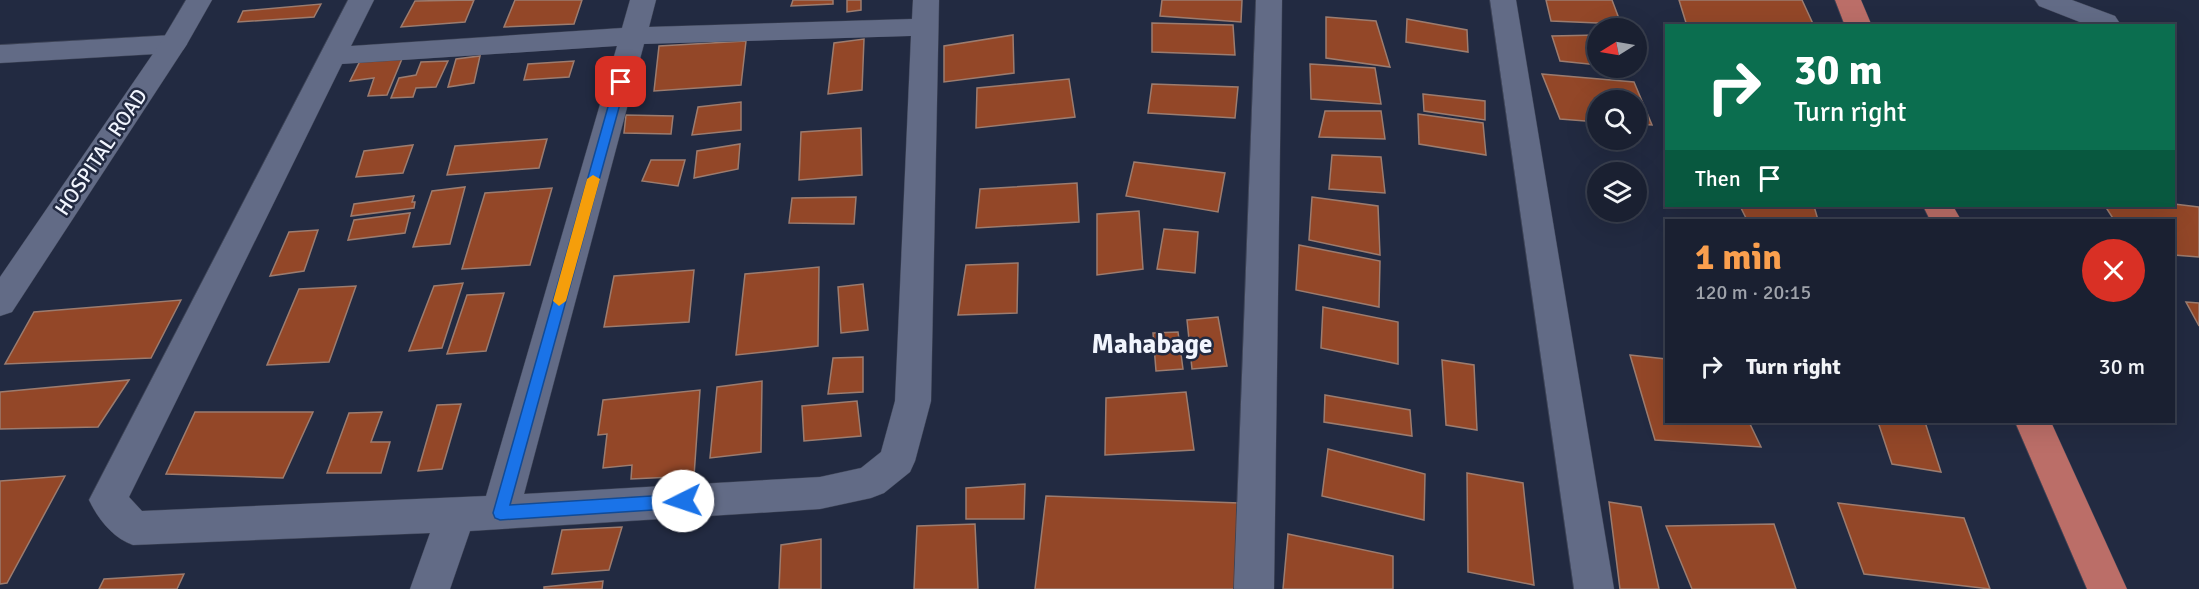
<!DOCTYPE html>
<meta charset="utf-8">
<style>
body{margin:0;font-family:Signika,sans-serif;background:#272d3d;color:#f1f3f6;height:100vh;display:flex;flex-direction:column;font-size:22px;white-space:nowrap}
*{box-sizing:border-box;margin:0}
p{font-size:20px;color:#9fa3ab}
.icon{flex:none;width:33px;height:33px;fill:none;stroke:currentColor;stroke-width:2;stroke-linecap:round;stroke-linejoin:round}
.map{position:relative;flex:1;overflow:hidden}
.side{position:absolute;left:1665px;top:219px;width:510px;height:204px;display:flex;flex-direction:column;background:#1a2031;border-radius:0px;box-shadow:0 6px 24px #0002,0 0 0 2px #383e4d}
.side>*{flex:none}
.top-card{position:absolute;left:1665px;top:24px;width:510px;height:183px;border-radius:0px;box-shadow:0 6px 24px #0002,0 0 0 2px #383e4d;background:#0b6e4f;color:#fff;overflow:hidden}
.needle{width:39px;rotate:259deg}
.fabs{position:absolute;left:1587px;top:18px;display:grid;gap:12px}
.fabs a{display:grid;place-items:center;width:60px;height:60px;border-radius:50%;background:#1a2031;box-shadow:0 6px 24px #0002,0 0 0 2px #383e4d;font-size:30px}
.pin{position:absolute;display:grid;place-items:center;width:51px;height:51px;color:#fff;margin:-26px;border-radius:12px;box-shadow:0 3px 9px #0006}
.me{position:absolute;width:66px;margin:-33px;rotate:266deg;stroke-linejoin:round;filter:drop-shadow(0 0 4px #0008)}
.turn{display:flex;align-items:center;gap:21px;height:126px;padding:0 30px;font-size:27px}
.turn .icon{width:78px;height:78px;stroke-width:2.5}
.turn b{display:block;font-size:42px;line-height:51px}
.then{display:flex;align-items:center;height:57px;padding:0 30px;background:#0003;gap:12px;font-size:22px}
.round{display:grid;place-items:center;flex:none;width:63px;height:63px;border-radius:32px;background:#272d3d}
.summary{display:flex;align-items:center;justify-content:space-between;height:102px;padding:0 30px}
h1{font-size:36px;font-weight:800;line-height:45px;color:#fa9f4e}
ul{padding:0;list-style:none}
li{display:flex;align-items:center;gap:18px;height:90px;padding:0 30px}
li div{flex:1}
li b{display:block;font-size:22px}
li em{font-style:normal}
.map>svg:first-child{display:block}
.building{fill:#934728;stroke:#9c7c6f;stroke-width:1.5}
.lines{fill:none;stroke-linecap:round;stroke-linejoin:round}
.street-casing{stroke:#3e4456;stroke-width:1}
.secondary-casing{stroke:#3e4456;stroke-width:1}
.primary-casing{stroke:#3e4456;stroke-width:1}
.street{fill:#626b86;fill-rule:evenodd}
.secondary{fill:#626b86;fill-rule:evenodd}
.primary{fill:#bb6e68;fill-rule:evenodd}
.route{fill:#1a73e8;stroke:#114b97;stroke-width:1.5}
.slow{fill:#f59e0b}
.labels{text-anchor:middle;stroke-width:5;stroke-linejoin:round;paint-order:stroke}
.street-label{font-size:21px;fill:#f1f5fe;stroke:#222a41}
.district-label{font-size:27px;font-weight:bold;fill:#f1f5fe;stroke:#222a41}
</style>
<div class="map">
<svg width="2199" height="589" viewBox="0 0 2199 589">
<rect width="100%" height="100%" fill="#222a41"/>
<path class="building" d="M474,0L465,22L401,27L415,1Z
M515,0H582L574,24L504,27Z
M793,0H833V4L791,6Z
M847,0H861V10L847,12Z
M1162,0H1242L1241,22L1160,16Z
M1546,0H1612L1621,24L1551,21Z
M1679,0H1802L1814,26H1687Z
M321,4L314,17L238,22L243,11Z
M1326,17L1376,21L1390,67L1326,58Z
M1407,19L1467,30L1468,52L1406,42Z
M1152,23L1233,25L1235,55L1152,52Z
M1013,35L1014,73L944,82V46Z
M1598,35V65L1560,61L1552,36Z
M864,39L862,90L828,94L834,43Z
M746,41L741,85L654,91L659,46Z
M404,54L387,95L368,96L374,78L350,81L361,59Z
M480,56L474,83L448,87L456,59Z
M448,61L436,87L416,88L413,97L391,98L399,78L416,75L421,62Z
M574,61L569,77L524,80L528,64Z
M1310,64L1375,68L1381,104L1311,99Z
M1542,74L1634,82L1652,125L1636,124V100H1598V122L1560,119Z
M1069,79L1075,117L976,128L977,88Z
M1152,84L1238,87L1235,118L1148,113Z
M1423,94L1485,101V120L1424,111Z
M741,102V130L692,135L698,107Z
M1325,111H1381L1385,139L1319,137Z
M1418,114L1483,123L1486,155L1419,144Z
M626,115L673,116L671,134L624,133Z
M861,128L862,175L799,180L801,132Z
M547,139L539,168L447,175L455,146Z
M740,144L738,169L694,178L697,151Z
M413,145L403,173L356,177L364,151Z
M1332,155L1381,157L1385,193L1329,189Z
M651,160H685L678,186L642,181Z
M1134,162L1225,173L1218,212L1126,196Z
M1077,183L1079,222L976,228L980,189Z
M465,187L450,244L413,247L432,191Z
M552,188L530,265L462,269L485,193Z
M414,196L412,202H415L414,208L351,216L354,204Z
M856,197L854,224L789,223L792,198Z
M1312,197L1378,206L1380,255L1309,240Z
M2174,204L2199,207V257L2174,255V220H2114L2105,206Z
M1740,206H1814L1818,220H1747Z
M1139,211L1143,269L1097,275V214Z
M410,213L405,233L348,240L354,220Z
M1164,229L1198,232L1195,273L1157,269Z
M318,230L304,271L270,276L289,232Z
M1299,245L1380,261L1379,307L1296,290Z
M1018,263L1017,313L958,315L966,265Z
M819,267L818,346L736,355L745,274Z
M694,270L689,322L604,327L614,276Z
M463,283L442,348L409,351L434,286Z
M863,284L868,330L841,333L838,287Z
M356,286L329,362L267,365L299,289Z
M504,293L486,351L447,354L467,295Z
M181,300L151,358L5,364L34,312Z
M2186,302L2199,303V326Z
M1323,307L1398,322V364L1321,348Z
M1218,317L1227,366L1192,369L1187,320Z
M1178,332L1183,369L1156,371L1153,333Z
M1630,355L1666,359V422H1749L1761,447L1655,440Z
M863,357V392L828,394L833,358Z
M1442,360L1474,365L1477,430L1446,425Z
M129,380L98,427L0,429V392Z
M762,381L761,452L710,458L717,387Z
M700,390L694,476L631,479L632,465L603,468L607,434L598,435L603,400Z
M1186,392L1194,450L1105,455L1106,398Z
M1325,395L1410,410L1412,436L1324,422Z
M857,401L861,436L804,441L802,406Z
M461,404L442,469L418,471L437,405Z
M195,412H313L283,478L166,474Z
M382,412L371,442H390L381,473H327L349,413Z
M1878,422H1925L1941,472L1892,464Z
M1328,449L1425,474L1424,520L1322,496Z
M1467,473L1523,483L1534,585L1468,572Z
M65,476L7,583L0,584V481Z
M1025,484L1024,519H966V488Z
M1046,496L1239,503L1235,589H1035Z
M1609,502L1641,507L1659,589H1620Z
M1838,503L1964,518L1990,589L1864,574Z
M975,524L978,589H914L917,526Z
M1774,524L1796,589H1692L1666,526Z
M622,527L609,570L552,574L562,530Z
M1288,534L1393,556V589H1283Z
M821,539V589H779L781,545Z
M184,574L177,589H99L104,579Z
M603,581L602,589H544V587Z"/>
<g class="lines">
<defs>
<path id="street" d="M348,0H374L351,46L622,28L630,0H656L649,27L912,19L913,0H939L931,401L915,461L910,472L884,493L871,498L820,509L470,531L450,589H410L430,533L133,545C113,538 98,519 89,500ZM911,36L895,401L881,452L861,468L820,477L524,494L644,44ZM617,46L486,496L142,511L129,497L342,64Z
M1256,0H1282L1274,589H1234Z
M1490,0H1516L1614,589H1574Z
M2035,0H2072L2115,16L2119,22L2117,26H2090L2039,6Z
M173,35L183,38L187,44L183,50L173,53L0,63V45Z"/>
<path id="secondary" d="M186,0H212L187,44L12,312L0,316V277L161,42Z"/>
<path id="primary" d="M1835,0H1861L1872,26H1845Z
M1923,206H1953L1961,220H1930Z
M2015,422H2051L2127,589H2087Z"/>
</defs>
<use href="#street" class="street-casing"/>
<use href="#secondary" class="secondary-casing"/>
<use href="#primary" class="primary-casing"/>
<use href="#street" class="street"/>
<use href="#secondary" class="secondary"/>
<use href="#primary" class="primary"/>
</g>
<path class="route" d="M621,78L626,82L510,505L683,494L689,496L691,501L689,506L683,508L500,520L495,518L493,513L615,82Z"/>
<path class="slow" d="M593,175L600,179L566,301L559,306L553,301L587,179Z"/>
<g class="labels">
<g class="street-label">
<text transform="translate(101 152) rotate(-56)" y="7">HOSPITAL ROAD</text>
</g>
<g class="district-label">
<text x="1152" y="353">Mahabage</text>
</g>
</g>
</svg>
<div class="fabs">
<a><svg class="needle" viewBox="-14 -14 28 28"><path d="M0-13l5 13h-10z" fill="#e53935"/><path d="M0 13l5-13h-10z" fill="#9fa3ab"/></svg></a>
<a><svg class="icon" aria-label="search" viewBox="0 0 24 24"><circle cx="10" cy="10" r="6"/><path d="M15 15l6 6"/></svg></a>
<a><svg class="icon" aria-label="layers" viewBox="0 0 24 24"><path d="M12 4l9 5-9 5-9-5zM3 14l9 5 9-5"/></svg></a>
</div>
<div class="pin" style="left:621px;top:82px;background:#d93025"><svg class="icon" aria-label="arrive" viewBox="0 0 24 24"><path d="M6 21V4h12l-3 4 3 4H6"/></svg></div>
<svg class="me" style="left:683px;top:501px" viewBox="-20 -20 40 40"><circle r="19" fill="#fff"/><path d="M0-13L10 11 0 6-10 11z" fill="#1a73e8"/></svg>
<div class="top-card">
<div class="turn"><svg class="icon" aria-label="right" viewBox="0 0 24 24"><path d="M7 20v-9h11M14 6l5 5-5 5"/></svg><div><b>30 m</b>Turn right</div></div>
<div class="then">Then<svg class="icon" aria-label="arrive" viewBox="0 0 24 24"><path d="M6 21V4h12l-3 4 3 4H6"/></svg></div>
</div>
<section class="side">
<div class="summary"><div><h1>1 min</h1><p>120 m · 20:15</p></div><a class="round" style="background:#d93025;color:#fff"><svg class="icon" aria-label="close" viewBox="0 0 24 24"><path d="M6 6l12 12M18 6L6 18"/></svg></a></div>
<ul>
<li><svg class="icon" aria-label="right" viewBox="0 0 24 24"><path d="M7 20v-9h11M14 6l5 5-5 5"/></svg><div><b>Turn right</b></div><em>30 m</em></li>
</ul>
</section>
</div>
